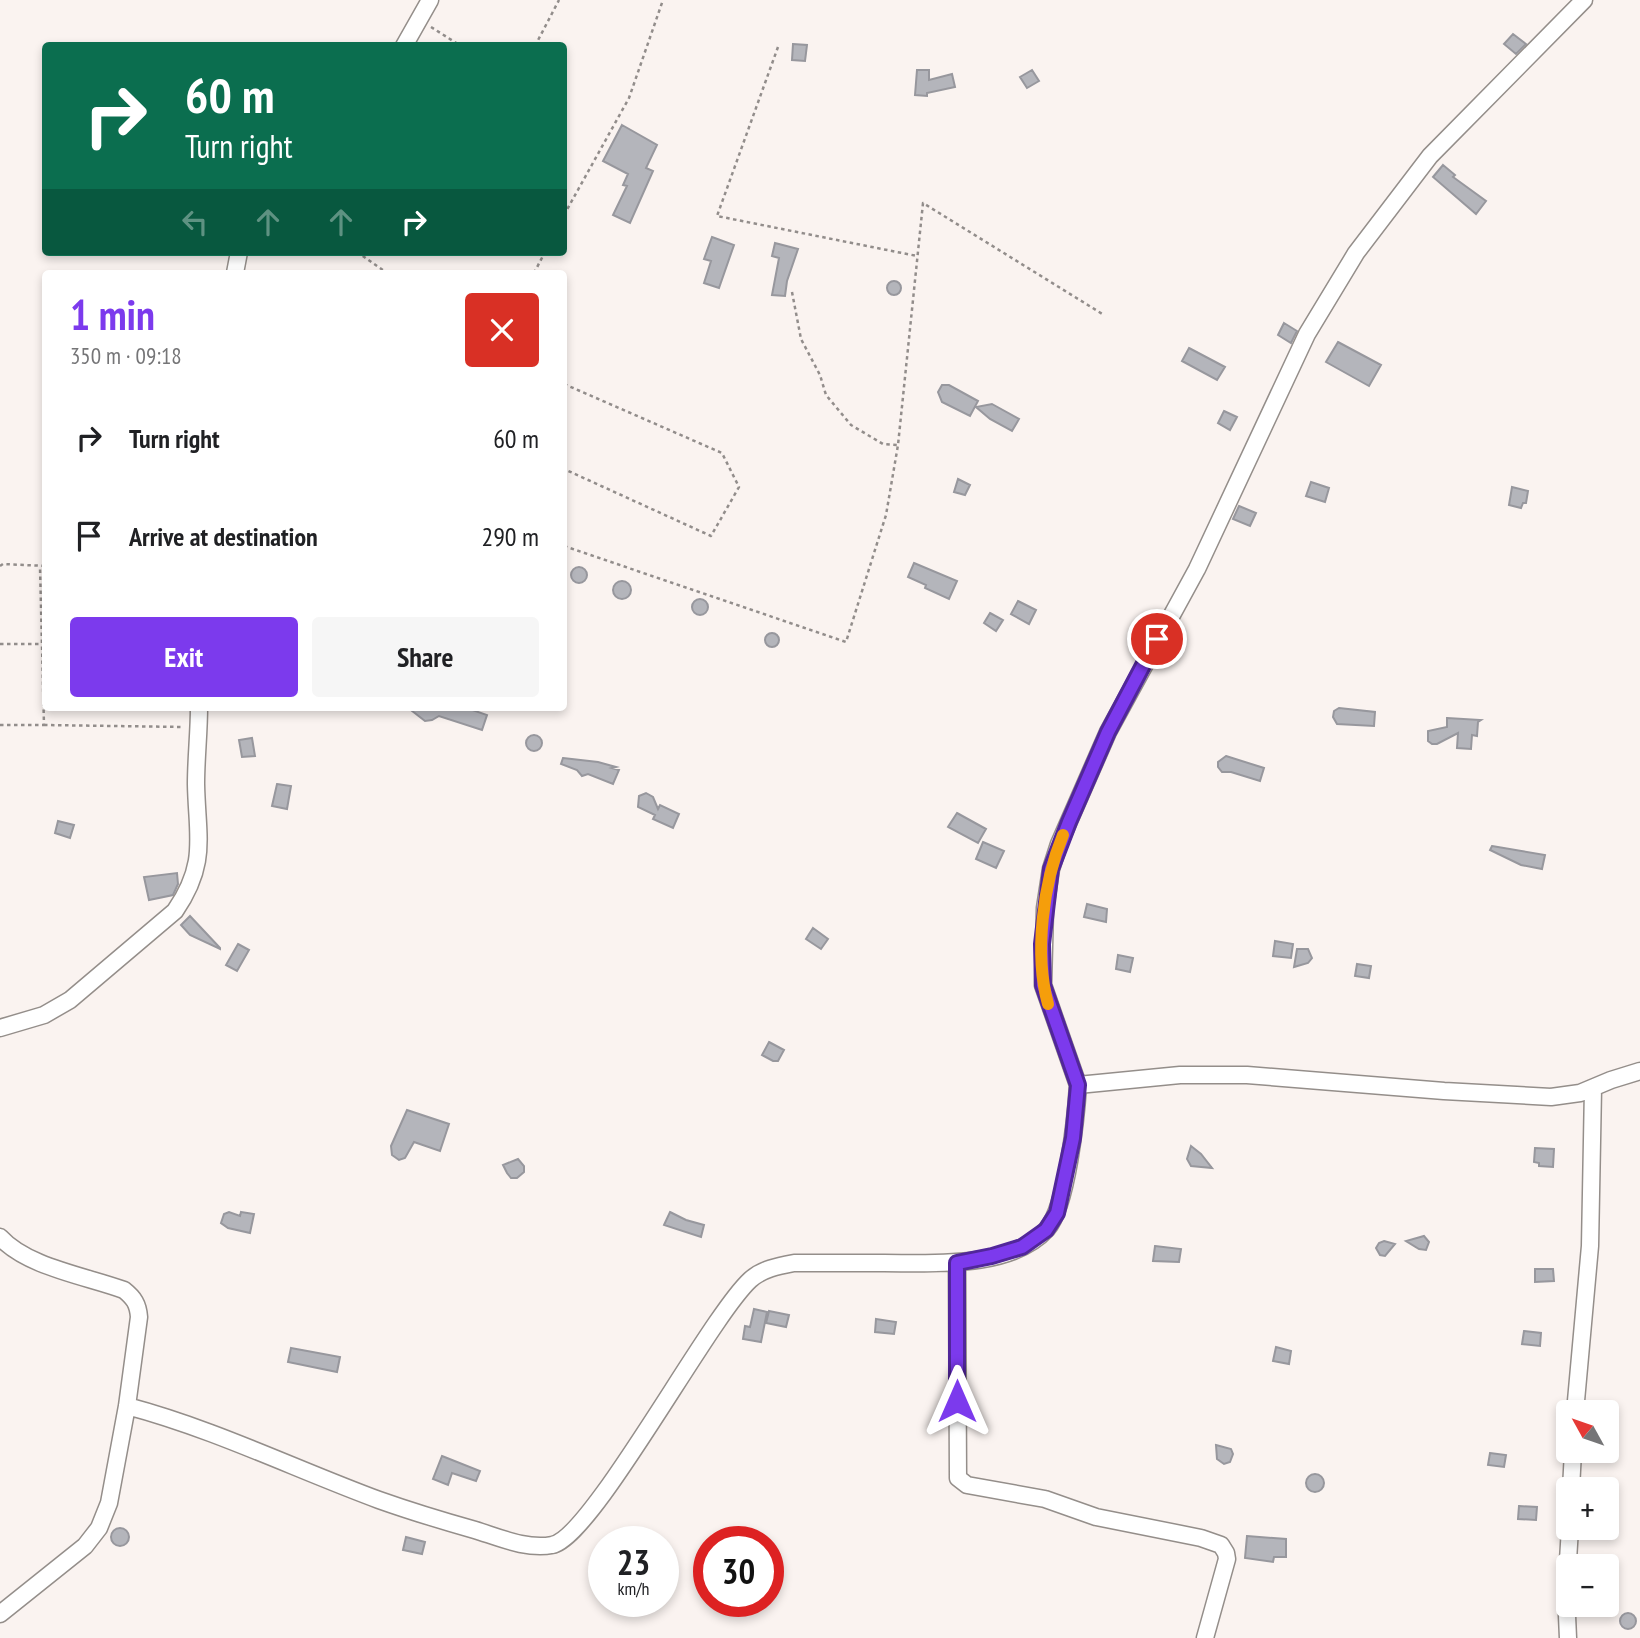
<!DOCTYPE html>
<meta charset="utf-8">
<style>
body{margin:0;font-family:"PT Sans Narrow",sans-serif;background:#f6f6f6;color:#202124;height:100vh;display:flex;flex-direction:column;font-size:26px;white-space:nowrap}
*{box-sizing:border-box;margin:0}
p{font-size:23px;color:#757577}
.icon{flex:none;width:38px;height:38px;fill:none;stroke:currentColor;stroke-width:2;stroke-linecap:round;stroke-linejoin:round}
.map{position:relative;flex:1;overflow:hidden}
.panel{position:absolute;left:42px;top:270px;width:525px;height:441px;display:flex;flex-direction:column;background:#fff;border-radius:7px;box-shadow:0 4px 10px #0003}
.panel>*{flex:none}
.banner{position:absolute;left:42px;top:42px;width:525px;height:214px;border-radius:7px;box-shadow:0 4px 10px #0003;background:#0b6e4f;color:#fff;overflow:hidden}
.needle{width:46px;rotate:310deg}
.controls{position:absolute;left:1556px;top:1400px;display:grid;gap:14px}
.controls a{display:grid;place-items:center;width:63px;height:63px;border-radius:7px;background:#fff;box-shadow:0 4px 10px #0003;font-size:35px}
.speed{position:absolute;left:588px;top:1526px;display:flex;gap:14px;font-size:35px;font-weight:700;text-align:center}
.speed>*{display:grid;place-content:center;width:91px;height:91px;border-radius:50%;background:#fff;box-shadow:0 4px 10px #0003;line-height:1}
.speed small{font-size:18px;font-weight:400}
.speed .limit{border:10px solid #d22;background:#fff;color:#111}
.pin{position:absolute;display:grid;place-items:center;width:60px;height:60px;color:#fff;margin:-30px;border:4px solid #fff;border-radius:50%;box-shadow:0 2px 7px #0007}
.me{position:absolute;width:77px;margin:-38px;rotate:0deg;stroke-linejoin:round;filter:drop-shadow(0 0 5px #0008)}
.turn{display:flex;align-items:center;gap:24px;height:147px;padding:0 28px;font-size:32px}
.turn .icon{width:91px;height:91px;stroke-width:2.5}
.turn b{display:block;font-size:49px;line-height:60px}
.lanes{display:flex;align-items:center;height:66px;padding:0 28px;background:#0003;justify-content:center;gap:35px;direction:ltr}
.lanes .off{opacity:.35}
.round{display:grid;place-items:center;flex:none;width:74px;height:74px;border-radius:7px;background:#f6f6f6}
.summary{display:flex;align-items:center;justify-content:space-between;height:119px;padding:0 28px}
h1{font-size:42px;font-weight:700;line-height:52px;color:#7c3aed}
.button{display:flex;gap:14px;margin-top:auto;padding:14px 28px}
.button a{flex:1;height:80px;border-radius:7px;background:#7c3aed;color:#fff;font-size:28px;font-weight:700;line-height:80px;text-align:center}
.button a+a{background:#f6f6f6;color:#202124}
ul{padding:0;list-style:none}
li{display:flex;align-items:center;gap:21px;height:98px;padding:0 28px}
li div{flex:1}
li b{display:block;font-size:26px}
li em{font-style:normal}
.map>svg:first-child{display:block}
.building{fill:#b4b5bb;stroke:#97979d;stroke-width:2}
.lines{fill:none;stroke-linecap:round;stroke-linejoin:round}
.street-casing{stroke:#948e8a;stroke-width:19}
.path{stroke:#928d8b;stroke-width:2.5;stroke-dasharray:3.5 3.5;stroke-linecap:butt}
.street{stroke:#fff;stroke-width:16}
.route-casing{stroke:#51269a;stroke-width:18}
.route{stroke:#7c3aed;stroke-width:12}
.slow{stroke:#f59e0b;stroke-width:12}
</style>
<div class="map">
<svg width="1640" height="1638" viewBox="0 0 1640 1638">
<rect width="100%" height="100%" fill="#faf3f0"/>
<path class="building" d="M1513,34L1526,44L1516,54L1504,44Z
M793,44L807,45L805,61L792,60Z
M917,70H929V80L952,74L955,87L927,93V96L915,95Z
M1032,70L1039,81L1027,88L1020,77Z
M622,125L657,145L646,168L653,171L630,223L613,215L627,186L623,185L628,174L603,161Z
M1443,165L1455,175L1453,177L1486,201L1476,214L1433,177Z
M712,237L734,245L719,288L704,283L711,261L704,259Z
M775,243L798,249L787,281L785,296L772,295L779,258L772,256Z
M887 288a7 7 0 1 1 14 0a7 7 0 1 1-14 0Z
M1284,323L1297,331L1291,343L1278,335Z
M1338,342L1381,365L1369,386L1326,362Z
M1189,348L1225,367L1217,380L1182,361Z
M942,385H949L978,401L970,416L942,402L938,392Z
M992,404L1019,419L1012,431L990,419L976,407Z
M1224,411L1237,417L1230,430L1218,423Z
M958,479L970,485L965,495L954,492Z
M1311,482L1329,488L1325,502L1306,496Z
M1512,487L1528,491L1526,503H1523L1521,508L1509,505Z
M1239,506L1256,513L1250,526L1233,519Z
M914,563L957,581L949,599L925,588L926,585L908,577Z
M571 575a8 8 0 1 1 16 0a8 8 0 1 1-16 0Z
M613 590a9 9 0 1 1 18 0a9 9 0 1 1-18 0Z
M692 607a8 8 0 1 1 16 0a8 8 0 1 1-16 0Z
M1018,601L1036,610L1029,624L1011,614Z
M990,613L1003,620L996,631L984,623Z
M765 640a7 7 0 1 1 14 0a7 7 0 1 1-14 0Z
M407,707H464L487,715L482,730L439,716L432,720L425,721Z
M1339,708L1375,712L1374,726L1337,724L1333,717L1334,711Z
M1447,718L1481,720L1478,722L1477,736L1472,735L1471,749L1457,748L1458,733L1437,744H1432L1428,741V731L1447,727Z
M526 743a8 8 0 1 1 16 0a8 8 0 1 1-16 0Z
M252,738L255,756L242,757L239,740Z
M1226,756L1264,768L1260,781L1231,772H1222L1218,767V762Z
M563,758L598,762L616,767L612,768L619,770L613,784L588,774L582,776L577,770L561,764Z
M277,784L291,786L287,809L272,806Z
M646,793L653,797L658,809L660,805L679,814L673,828L653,819L655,815L638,807L639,796Z
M957,813L986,829L978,843L948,827Z
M58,821L74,825L70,838L55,833Z
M983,842L1004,851L996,868L976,859Z
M1492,846L1545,855L1542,869L1521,865L1490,850Z
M177,873L178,884L173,895L149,900L144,877Z
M1087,904L1107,909L1106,922L1084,917Z
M190,916L220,948V949L190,935L181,925Z
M813,928L828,939L821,949L806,939Z
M1275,941L1293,944L1291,958L1273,956Z
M238,944L249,950L237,971L226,965Z
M1297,949H1308L1312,958L1308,963L1294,967Z
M1118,955L1133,958L1130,972L1116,969Z
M1357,964L1371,966L1369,978L1355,976Z
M769,1042L784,1050L778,1061H773L762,1055Z
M407,1110L449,1124L440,1151L414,1142L405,1158L399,1160L392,1155L391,1146Z
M1191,1146L1201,1154L1212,1168L1191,1166L1187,1159Z
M1535,1148L1554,1149L1553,1167L1539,1166V1163L1534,1162Z
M518,1159L524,1166V1172L517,1178H511L507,1173L503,1165Z
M241,1212L254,1214L250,1233L228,1228L221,1223L224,1214L229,1212L240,1216Z
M670,1212L686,1220L704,1225L701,1237L664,1225Z
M1424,1236L1429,1242L1426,1250L1419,1249L1406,1241Z
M1384,1241L1395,1244L1385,1256L1380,1255L1376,1248L1379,1243Z
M1155,1246L1181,1249L1179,1262L1153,1261Z
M1535,1269H1553L1554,1281L1535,1282Z
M754,1309L767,1312L761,1342L743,1339L745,1326L750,1327Z
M769,1311L789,1315L786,1327L766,1323Z
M876,1319L896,1322L894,1334L875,1332Z
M1524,1331L1541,1333L1540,1346L1522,1344Z
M1276,1347L1291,1351L1289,1364L1273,1361Z
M291,1348L340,1357L337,1372L288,1362Z
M1216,1445L1231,1449L1233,1454L1230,1462L1224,1464L1217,1459Z
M1490,1453L1506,1455L1504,1467L1488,1465Z
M442,1456L480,1471L476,1481L452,1473L448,1485L433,1479Z
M1306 1483a9 9 0 1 1 18 0a9 9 0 1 1-18 0Z
M1519,1506L1537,1507L1536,1520L1518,1519Z
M111 1537a9 9 0 1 1 18 0a9 9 0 1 1-18 0Z
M1247,1536L1286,1539V1557H1274L1273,1562L1245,1558Z
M406,1537L425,1542L422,1554L403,1550Z
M1620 1621a8 8 0 1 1 16 0a8 8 0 1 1-16 0Z"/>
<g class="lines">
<defs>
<path id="street" d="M404,46L430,0
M235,273L239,252
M0,1028L44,1015L70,1000L175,911C208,863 197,837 196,784C196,758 199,733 199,707
M1078,1085L1043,985L1045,908L1051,869L1059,844L1108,732L1197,569L1307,334L1356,253L1430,156L1584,0
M0,1237C27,1267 86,1276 124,1290C134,1298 138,1304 139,1317L127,1406L109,1503L99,1528L85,1546L0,1614
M957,1263L958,1478L967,1485L1045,1499L1096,1517L1201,1538L1221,1545L1226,1553L1227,1559L1205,1638
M127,1406C214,1429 295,1469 379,1500C410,1511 443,1521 475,1530C498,1537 527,1550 552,1545C592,1538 708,1319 750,1280C762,1269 778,1266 794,1263C824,1263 854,1263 884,1263C933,1263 1011,1269 1047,1229C1067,1206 1076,1117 1078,1085L1180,1075H1247L1444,1091L1551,1097L1580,1093L1611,1080L1640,1071
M1575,1412L1590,1246L1593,1088
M1571,1489L1573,1451
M1568,1638L1566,1593L1570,1528"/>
</defs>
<use href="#street" class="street-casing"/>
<path class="path" d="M431,27L461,46
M535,46L559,0
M778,47L717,216L917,256
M564,215L629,98L663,0
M357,252L387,273
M534,273L545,252
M792,292L801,339L820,375L826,395L851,425L883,444L897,445
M564,384L722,453L739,487L711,536L564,469
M564,546L846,642L886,515L898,445L923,203L1104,315
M0,566L3,564L46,566
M0,644H46
M0,725H44L40,567
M44,725L184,727"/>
<use href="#street" class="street"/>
</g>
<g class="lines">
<defs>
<path id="route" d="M957,1401V1263L992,1256L1022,1247L1046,1230L1057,1213L1073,1138L1078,1085L1043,985L1042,944L1051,869L1069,822L1108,732L1157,639"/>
</defs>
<use href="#route" class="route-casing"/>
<use href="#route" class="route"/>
<path class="slow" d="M1048,1004C1034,954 1043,883 1063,835"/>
</g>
</svg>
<div class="controls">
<a><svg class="needle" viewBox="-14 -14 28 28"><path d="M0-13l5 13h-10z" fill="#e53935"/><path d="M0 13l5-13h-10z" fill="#757577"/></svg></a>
<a>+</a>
<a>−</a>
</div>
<div class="speed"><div>23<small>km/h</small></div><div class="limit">30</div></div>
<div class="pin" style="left:1157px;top:639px;background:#d93025"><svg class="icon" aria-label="arrive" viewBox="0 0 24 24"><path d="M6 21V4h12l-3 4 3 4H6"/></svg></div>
<svg class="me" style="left:957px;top:1401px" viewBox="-20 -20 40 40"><path d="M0-17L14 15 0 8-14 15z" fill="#7c3aed" stroke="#fff" stroke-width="4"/></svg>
<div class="banner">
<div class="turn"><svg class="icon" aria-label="right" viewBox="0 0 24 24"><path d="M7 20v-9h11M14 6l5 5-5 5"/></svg><div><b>60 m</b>Turn right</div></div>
<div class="lanes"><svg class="icon off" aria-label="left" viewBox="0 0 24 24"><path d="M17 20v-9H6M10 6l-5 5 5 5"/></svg><svg class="icon off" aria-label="ahead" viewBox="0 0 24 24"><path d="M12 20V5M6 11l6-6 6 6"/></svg><svg class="icon off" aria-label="ahead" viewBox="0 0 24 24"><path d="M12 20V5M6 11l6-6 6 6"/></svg><svg class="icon" aria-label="right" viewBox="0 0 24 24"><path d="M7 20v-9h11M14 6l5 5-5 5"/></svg></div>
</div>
<section class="panel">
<div class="summary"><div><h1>1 min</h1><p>350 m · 09:18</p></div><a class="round" style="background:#d93025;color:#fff"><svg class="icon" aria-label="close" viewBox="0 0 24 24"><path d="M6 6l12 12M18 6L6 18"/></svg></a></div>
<ul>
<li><svg class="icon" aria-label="right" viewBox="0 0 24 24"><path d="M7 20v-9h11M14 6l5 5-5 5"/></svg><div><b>Turn right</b></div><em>60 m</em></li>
<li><svg class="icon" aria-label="arrive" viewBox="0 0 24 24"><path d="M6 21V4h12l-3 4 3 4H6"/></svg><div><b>Arrive at destination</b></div><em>290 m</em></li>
</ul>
<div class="button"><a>Exit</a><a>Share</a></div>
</section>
</div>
